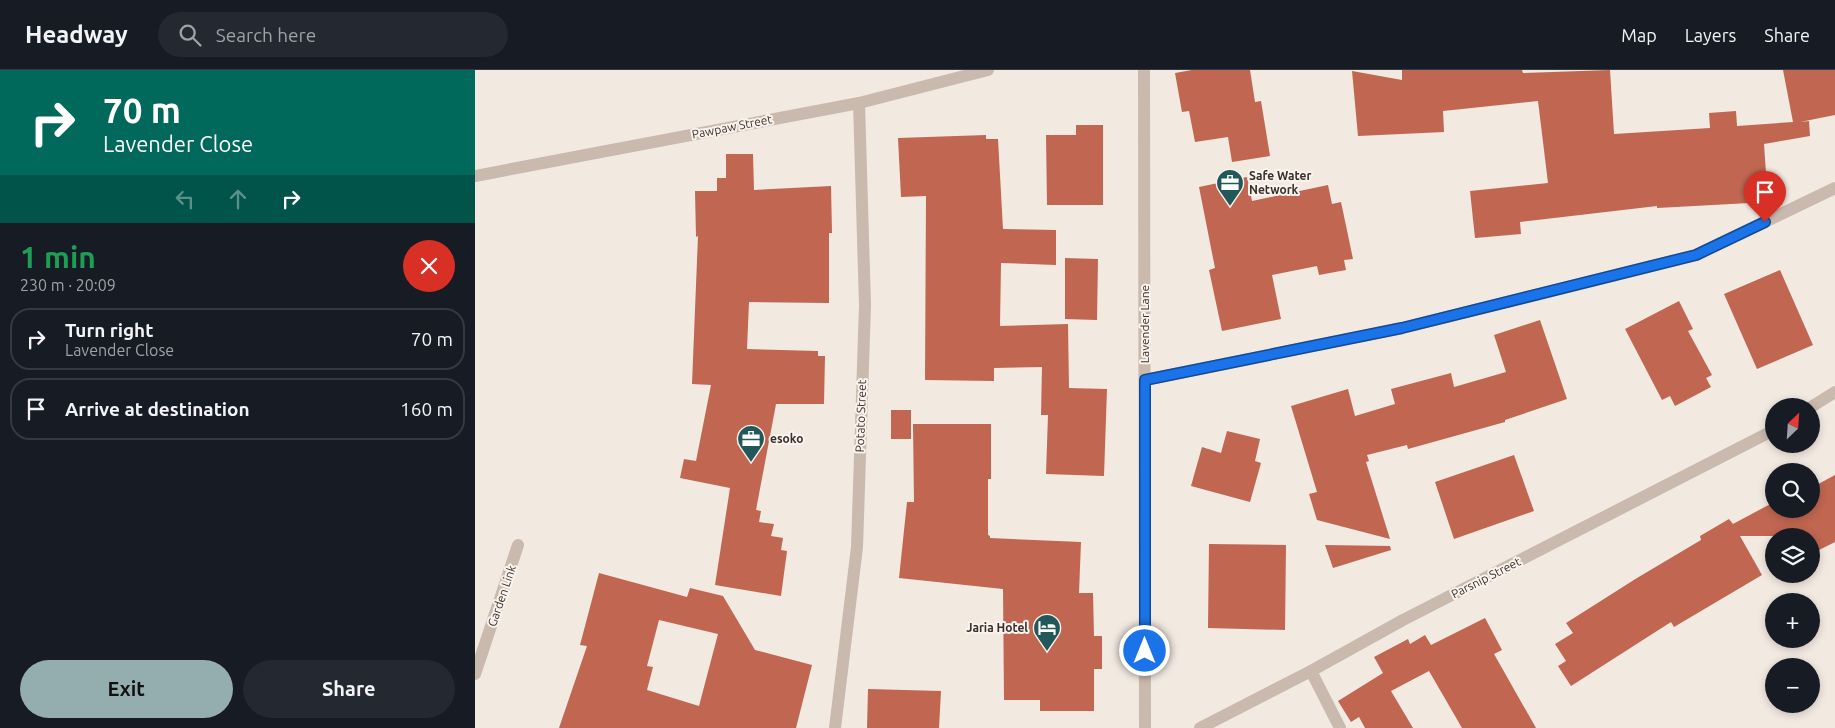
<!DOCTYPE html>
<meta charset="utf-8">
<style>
body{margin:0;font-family:Ubuntu,sans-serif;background:#242831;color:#f1f3f6;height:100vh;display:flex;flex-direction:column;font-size:19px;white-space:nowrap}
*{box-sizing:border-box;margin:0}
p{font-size:16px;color:#9ea1a6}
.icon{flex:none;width:28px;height:28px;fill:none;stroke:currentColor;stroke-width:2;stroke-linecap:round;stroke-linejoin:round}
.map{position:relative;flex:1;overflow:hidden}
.panel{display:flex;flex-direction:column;background:#171b24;width:475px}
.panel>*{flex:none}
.banner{background:#00695c;color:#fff;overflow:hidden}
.needle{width:32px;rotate:25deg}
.tools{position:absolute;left:1290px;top:328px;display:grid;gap:10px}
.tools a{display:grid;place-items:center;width:55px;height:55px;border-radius:50%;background:#171b24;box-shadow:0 2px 8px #0003;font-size:25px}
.pin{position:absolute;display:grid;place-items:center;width:42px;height:42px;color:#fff;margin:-51px -21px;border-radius:50% 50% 50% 0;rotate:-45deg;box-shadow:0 0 5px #0007}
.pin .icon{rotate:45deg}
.me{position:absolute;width:55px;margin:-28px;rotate:0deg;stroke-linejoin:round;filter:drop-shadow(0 0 4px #0008)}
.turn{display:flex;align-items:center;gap:18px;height:105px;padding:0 20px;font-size:22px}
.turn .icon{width:65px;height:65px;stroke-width:2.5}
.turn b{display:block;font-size:35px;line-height:42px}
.lanes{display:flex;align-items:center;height:48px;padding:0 20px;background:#0003;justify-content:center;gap:25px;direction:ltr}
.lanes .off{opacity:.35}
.round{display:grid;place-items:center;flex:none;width:52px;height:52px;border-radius:26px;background:#242831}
.headline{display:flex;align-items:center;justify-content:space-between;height:85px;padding:0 20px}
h1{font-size:30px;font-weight:700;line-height:38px;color:#1e9e55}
.primary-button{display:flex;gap:10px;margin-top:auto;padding:10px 20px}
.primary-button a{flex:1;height:58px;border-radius:30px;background:#94adaf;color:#111;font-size:20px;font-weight:700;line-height:58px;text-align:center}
.primary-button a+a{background:#242831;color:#f1f3f6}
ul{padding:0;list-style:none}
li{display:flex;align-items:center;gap:15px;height:62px;margin:0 10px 8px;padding:0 10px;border:2px solid #363941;border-radius:20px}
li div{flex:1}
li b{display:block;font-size:19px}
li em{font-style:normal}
header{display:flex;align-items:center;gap:30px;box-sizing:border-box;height:70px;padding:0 25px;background:#171b24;border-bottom:1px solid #363941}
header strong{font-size:24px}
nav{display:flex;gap:28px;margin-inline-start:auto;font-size:18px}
.search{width:350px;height:45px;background:#242831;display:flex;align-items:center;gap:12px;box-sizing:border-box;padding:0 18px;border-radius:28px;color:#9ea1a6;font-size:19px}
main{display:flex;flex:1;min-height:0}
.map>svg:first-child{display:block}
.building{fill:#c06651;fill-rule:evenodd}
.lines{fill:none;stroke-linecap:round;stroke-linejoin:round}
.service{stroke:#cab9ad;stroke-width:12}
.minor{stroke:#cab9ad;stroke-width:12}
.route-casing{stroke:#114b97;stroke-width:12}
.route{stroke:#1a73e8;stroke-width:9}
.labels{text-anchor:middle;stroke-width:4;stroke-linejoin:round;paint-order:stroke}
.street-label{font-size:12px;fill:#392f2b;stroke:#faf3ed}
.poi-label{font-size:12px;font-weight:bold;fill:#392f2b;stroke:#faf3ed;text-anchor:start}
</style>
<header>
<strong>Headway</strong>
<div class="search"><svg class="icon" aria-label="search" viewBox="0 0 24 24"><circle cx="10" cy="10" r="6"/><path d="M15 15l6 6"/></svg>Search here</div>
<nav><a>Map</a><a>Layers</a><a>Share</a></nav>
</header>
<main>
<section class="panel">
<div class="banner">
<div class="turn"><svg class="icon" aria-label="right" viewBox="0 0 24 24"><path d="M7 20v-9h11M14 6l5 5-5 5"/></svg><div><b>70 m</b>Lavender Close</div></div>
<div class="lanes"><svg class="icon off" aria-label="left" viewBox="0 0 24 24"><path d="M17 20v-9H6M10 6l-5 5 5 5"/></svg><svg class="icon off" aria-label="ahead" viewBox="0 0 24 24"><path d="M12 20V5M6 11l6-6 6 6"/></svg><svg class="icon" aria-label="right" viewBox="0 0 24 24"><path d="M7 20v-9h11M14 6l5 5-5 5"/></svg></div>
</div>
<div class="headline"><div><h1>1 min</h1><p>230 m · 20:09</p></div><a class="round" style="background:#d93025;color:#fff"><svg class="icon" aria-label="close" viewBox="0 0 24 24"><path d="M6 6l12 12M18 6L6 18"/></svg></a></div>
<ul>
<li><svg class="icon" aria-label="right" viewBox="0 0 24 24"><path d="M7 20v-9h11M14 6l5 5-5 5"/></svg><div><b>Turn right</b><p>Lavender Close</p></div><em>70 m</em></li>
<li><svg class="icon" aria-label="arrive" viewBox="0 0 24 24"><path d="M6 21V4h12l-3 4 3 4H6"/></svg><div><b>Arrive at destination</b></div><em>160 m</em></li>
</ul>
<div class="primary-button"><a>Exit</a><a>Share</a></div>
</section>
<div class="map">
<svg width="1360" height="658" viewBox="0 0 1360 658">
<rect width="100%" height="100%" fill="#f2e9e1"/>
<path class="building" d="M717,0H775L780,32L786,31L795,86L757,92L753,67L720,72L714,41L707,42L700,3Z
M927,0H1047L1048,3L1135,0L1139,64L1235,58L1234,43L1261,41L1262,56L1318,52L1308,0H1360V45L1325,52L1334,51L1335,66L1289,74L1293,132L1182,138V136L1045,152L1046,164L1000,168L995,121L1073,113L1063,31L968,41L969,62L883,66L877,1L927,10Z
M601,55H628V135H572L571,65H601Z
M511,65V69H523L528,159L581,160V195L526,193L525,256L593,254L594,318L632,319L629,406L571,404L573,345H566L567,297L519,298V311L450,310L451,126L426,127L423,68Z
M251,84H278L279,120L356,116L357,163H354V233L274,232L272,279L343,281V286H350L349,334H301L281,440L286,441L284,452L299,454L296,466L308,468L306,480L312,481L306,526L240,515L255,418L205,408L209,389L221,391L236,315L217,314L223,166L221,167L220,121H242V108H251Z
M772,107L777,131L853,115L857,134L866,132L878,189L869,190L871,200L844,205L842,196L797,205L806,249L747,261L734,200L740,198L724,117Z
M590,188L623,189L622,250L590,249Z
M1305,200L1338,275L1282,299L1249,224Z
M1204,231L1218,259L1213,261L1237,305L1231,308L1236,317L1200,336L1195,326L1187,330L1150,259Z
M1065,250L1092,329L1030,350V352L933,379L932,375L892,385L894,391L891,392L915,469L842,450L834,424L842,422L816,336L873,319L880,346L920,334L916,319L976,303L979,317L1031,302L1019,265Z
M416,340H436V369H416Z
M438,354H516V409H513V465L515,466V468L606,472L604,523H618L619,566H627V599H619V641H565V630H529L528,519L424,508L432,432H439Z
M752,361L785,369L780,391L786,393L775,432L716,416L727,377L746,383Z
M1039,385L1059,441L979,469L960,412Z
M1360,405V472L1336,484V466H1265L1287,505L1199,557L1196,552L1096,616L1083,596L1091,591L1080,574L1098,563L1091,553L1162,508L1226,470L1225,466L1254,449L1258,454L1299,432V439H1336V418Z
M734,474L811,475L810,560L733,558Z
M850,475L915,476L916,480L858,498Z
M124,503L212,527L215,518L248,526L280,580L337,595L321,658H84L112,576L105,575ZM184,550L243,564L224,636L172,620L178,597L172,596Z
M1010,548L1027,580L1019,584L1061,658H987L954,601L916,621L938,658H890L884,647L876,652L863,631L908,603L899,587L933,569L935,574L950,565L956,575Z
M393,619L466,621L464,658H392Z"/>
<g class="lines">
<path class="service" d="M836,601L865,658"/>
<path class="minor" d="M669,0L670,658
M0,106L384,33L513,0
M670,310L927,258L1221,185L1360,118
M1336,337L1360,322
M0,604L43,475
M360,658L382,477L390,235L384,33
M725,658L836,601L928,550L1299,360"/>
</g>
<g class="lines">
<defs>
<path id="route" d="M670,581V310L927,258L1221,185L1290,152"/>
</defs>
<use href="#route" class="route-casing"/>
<use href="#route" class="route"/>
</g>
<defs>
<symbol id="office-pin" viewBox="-11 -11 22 30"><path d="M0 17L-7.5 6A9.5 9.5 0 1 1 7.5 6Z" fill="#225859" stroke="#faf3ed"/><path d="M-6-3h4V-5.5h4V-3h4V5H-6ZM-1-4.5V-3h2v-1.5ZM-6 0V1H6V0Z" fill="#fff"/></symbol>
<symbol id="hotel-pin" viewBox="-11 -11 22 30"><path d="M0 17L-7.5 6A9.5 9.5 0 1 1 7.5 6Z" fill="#225859" stroke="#faf3ed"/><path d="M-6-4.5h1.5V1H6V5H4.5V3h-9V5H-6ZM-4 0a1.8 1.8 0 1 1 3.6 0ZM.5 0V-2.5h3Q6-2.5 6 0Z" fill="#fff"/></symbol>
</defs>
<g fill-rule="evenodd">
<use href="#office-pin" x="739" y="97" width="32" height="43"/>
<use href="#office-pin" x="260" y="353" width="32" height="43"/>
<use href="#hotel-pin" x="556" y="542" width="32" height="43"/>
</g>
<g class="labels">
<g class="street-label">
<text transform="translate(257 57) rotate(-11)" y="4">Pawpaw Street</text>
<text transform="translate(670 254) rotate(-90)" y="4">Lavender Lane</text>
<text transform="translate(386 346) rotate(-88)" y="4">Potato Street</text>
<text transform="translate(1011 508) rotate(-27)" y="4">Parsnip Street</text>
<text transform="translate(27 526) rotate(-71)" y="4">Garden Link</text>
</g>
<g class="poi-label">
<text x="774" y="110">Safe Water<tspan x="774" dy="14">Network</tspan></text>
<text x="295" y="373">esoko</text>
<text x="553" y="562" text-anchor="end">Jaria Hotel</text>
</g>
</g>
</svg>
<div class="tools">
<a><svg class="needle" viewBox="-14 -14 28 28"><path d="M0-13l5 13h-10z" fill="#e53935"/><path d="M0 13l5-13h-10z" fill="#9ea1a6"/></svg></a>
<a><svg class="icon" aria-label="search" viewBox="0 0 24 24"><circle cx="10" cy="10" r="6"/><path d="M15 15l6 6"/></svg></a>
<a><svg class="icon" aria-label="layers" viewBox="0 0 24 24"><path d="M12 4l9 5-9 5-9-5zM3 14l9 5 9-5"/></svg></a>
<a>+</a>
<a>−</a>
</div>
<div class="pin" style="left:1290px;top:152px;background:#d93025"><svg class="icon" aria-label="arrive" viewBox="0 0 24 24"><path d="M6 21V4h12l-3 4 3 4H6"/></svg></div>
<svg class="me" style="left:670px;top:581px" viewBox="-20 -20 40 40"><circle r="17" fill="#1a73e8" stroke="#fff" stroke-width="3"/><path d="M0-11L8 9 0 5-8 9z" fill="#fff"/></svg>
</div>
</main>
